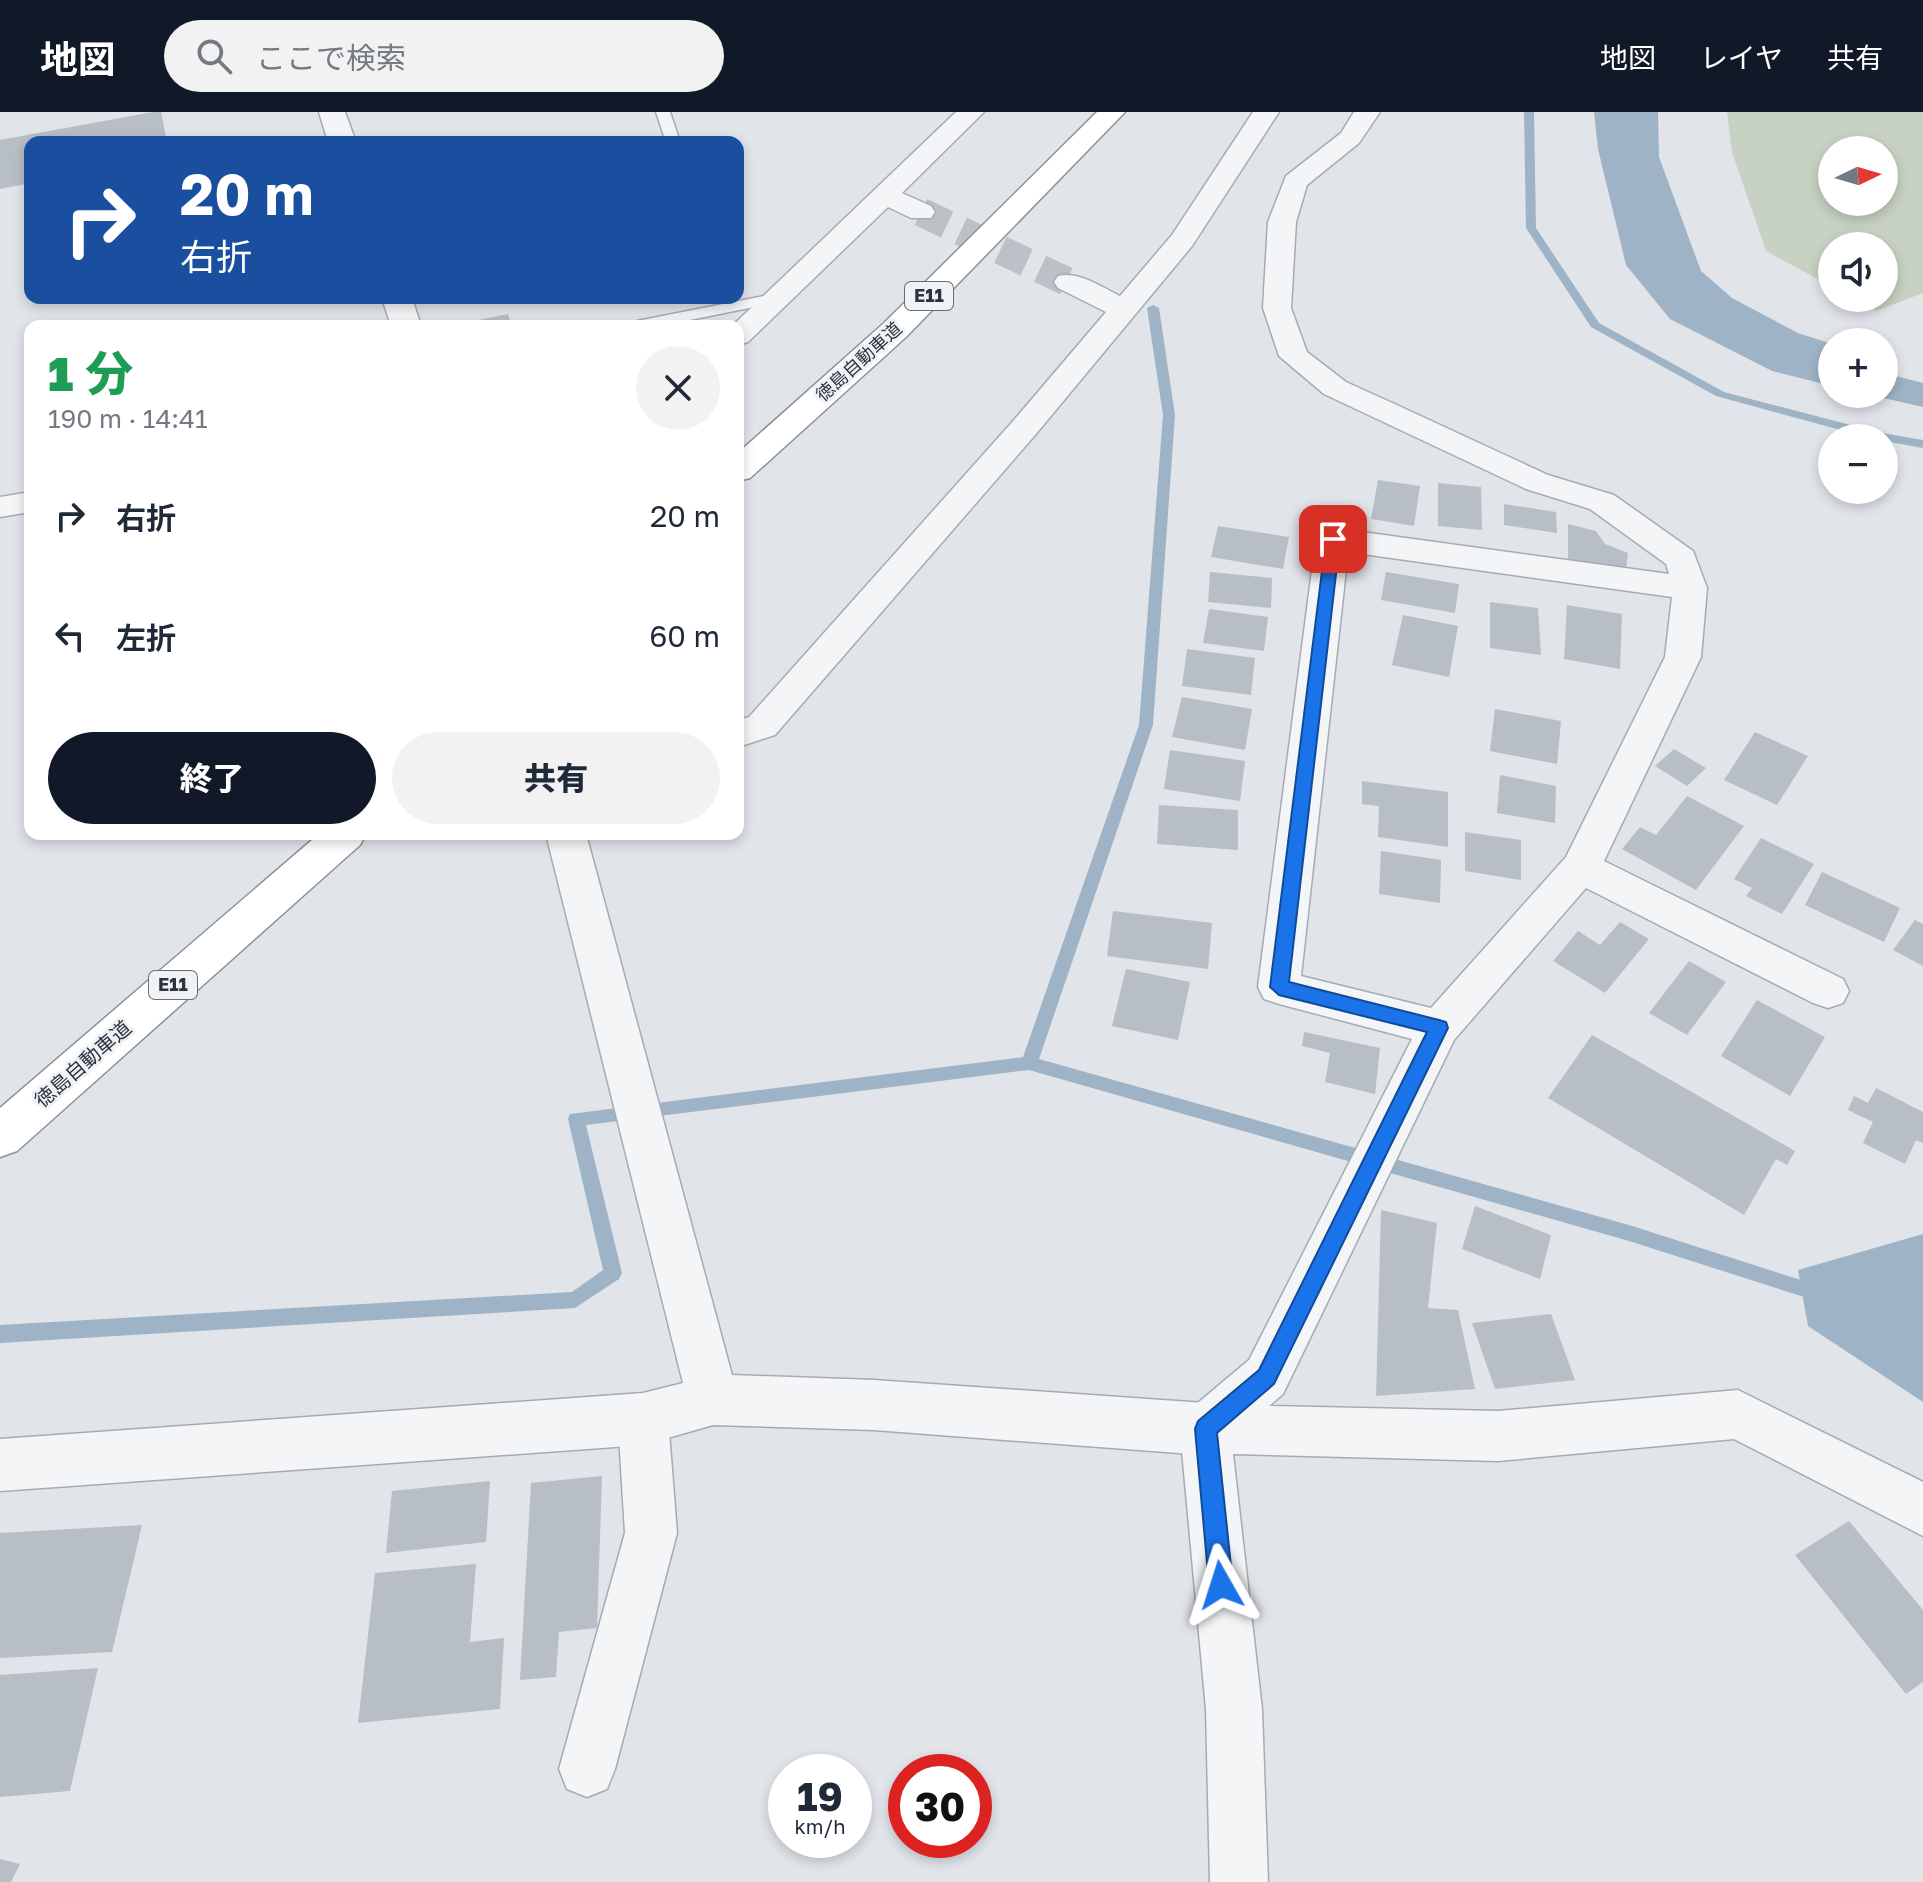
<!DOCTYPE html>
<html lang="ja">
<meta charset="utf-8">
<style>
body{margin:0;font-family:"Golos Text","Noto Sans JP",sans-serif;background:#f2f2f3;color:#1f2937;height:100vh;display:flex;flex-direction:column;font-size:30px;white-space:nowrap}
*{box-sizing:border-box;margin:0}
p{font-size:26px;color:#747a83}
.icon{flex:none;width:44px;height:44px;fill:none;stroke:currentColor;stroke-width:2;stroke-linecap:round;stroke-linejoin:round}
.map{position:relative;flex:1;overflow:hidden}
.panel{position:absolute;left:24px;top:208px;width:720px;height:520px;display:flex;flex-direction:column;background:#fff;border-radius:16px;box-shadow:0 4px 12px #0003}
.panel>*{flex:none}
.hud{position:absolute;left:24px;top:24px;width:720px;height:168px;border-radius:16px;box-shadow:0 4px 12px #0003;background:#1a4fa0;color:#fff;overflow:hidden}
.needle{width:52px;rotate:85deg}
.buttons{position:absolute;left:1818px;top:24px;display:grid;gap:16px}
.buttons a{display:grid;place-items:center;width:80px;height:80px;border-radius:50%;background:#fff;box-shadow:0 4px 12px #0003;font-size:40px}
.speed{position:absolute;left:768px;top:1642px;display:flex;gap:16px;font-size:40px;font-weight:700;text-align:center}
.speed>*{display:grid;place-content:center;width:104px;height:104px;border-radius:50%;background:#fff;box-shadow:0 4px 12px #0003;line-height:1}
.speed small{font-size:20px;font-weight:400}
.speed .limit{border:12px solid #d22;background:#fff;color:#111}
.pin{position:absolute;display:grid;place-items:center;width:68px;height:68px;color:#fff;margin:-34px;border-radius:16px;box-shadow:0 4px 12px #0006}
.me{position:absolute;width:88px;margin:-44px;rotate:354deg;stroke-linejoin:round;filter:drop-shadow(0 0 6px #0008)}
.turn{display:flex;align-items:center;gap:28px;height:168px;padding:0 24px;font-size:36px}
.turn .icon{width:104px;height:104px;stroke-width:2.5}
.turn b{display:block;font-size:56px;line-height:68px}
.round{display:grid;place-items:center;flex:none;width:84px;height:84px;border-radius:42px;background:#f2f2f3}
.head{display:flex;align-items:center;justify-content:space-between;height:136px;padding:0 24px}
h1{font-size:48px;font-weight:800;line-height:60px;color:#1e9e55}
.action{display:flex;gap:16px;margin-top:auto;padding:16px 24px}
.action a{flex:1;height:92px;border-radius:48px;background:#111827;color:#fff;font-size:32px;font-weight:800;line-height:92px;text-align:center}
.action a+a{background:#f2f2f3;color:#1f2937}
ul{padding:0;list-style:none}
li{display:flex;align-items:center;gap:24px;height:120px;padding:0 24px}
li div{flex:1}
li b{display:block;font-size:30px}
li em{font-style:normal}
header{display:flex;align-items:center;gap:48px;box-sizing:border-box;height:112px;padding:0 40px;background:#111827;color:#fff}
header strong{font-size:38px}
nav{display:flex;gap:44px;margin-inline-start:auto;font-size:28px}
.search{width:560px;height:72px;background:#f2f2f3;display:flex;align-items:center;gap:20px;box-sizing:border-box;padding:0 28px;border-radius:44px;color:#747a83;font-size:30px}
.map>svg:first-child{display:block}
.green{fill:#c7d2c3;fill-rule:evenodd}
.water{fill:#9eb4c6}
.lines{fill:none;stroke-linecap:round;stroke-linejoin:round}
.stream{fill:#9eb4c6;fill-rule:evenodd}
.building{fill:#b8bec5}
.minor-tunnel{stroke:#bcc1c7;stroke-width:29;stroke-dasharray:29 15;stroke-linecap:butt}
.service-casing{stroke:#a6abb3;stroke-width:3}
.minor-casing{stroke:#a6abb3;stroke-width:3}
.tertiary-casing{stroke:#a6abb3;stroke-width:3}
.motorway-casing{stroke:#89939e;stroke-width:3}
.service{fill:#f3f5f7;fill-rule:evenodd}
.minor{fill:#f3f5f7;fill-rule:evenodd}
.tertiary{fill:#f3f5f7;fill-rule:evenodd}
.motorway{fill:#fff;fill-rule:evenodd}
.route{fill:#1a73e8;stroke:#114b97;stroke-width:2}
.labels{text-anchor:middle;stroke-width:6;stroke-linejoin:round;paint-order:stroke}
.shield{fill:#f0f3f6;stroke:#656d76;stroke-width:2}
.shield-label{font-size:18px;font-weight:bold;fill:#2a333f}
.far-street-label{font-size:18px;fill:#2a333f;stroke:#f0f3f6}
.street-label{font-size:20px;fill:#2a333f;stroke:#f0f3f6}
</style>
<header>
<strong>地図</strong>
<div class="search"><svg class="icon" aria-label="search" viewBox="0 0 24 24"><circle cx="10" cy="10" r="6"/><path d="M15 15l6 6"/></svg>ここで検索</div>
<nav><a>地図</a><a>レイヤ</a><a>共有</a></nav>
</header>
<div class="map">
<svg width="1923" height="1770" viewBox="0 0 1923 1770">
<rect width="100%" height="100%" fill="#e1e4e9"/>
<path class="green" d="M1727,0H1923V181L1876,199L1852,186H1884V134H1832V175L1766,139L1732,40ZM1832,38H1884V90H1832Z"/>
<path class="water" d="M1594,0H1658L1659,45L1701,159L1732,186L1798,221L1832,232V274L1772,259L1670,207L1626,153L1598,37Z
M1884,261L1923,271V295L1866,282H1884Z
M1923,1122V1290L1808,1214L1798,1158Z"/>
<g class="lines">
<path class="stream" d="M1524,0H1534L1536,116L1599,211L1724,280L1877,320L1923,328V336L1884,329V326H1870L1716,284L1591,215L1526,116Z
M1153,193L1159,196L1175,303L1153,613L1039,947L1629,1113L1807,1170L1810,1176L1807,1182L1801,1184L1629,1129L1029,958L586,1013L622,1161L619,1167L575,1196L0,1231V1213L572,1180L603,1158L568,1007L570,1002L1023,945L1139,613L1163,303L1147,196Z"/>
</g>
<path class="building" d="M153,0H161L167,30H30V71L0,77V28Z
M508,202L512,214H454V213Z
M1378,368L1420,374L1414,414L1371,407Z
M1438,371L1481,375L1482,418L1438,414Z
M1504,392L1556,400L1557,421L1504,413Z
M1568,412L1596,419L1605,432L1628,441L1626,457L1568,454Z
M1218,414L1289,425L1283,457L1211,445Z
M1210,460L1272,466L1271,496L1208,490Z
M1386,460L1459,472L1455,501L1381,488Z
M1490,490L1538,496L1541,543L1490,536Z
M1567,493L1622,502L1620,557L1564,547Z
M1209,497L1268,505L1264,539L1203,531Z
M1403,503L1458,514L1449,565L1392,553Z
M1187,537L1255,546L1251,583L1182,574Z
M1182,585L1252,597L1245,638L1172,625Z
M1495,597L1561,609L1557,652L1490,639Z
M1755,620L1808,644L1777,693L1724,668Z
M1674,637L1706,656L1687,674L1655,654Z
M1170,638L1245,649L1240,689L1164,677Z
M1500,663L1556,674L1555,711L1497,701Z
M1362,669L1448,680V735L1378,725L1379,694L1362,692Z
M1687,684L1744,714L1696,778L1622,737L1640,715L1656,723Z
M1159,693L1238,698V738L1157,732Z
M1465,720L1521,728V768L1465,759Z
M1761,726L1814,752L1782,802L1746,784L1752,776L1734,767Z
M1381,739L1441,748L1440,791L1379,782Z
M1822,760L1900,796L1884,830L1805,793Z
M1113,799L1212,811L1208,857L1107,844Z
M1915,808L1923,812V854L1893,838Z
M1620,810L1649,827L1605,881L1553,849L1578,819L1600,833Z
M1689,849L1726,870L1687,923L1649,901Z
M1126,857L1190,870L1178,928L1112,914Z
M1757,888L1825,925L1790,984L1721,944Z
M1304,920L1380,936L1375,982L1325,970L1330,941L1302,934Z
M1592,923L1795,1039L1787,1053L1776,1047L1744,1103L1548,986Z
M1876,976L1923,1000V1031L1916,1028L1905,1052L1863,1031L1873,1010L1848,998L1854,984L1868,991Z
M1475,1094L1551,1123L1540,1167L1462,1137Z
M1381,1098L1437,1111L1428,1196L1458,1198L1475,1277L1376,1284Z
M1551,1202L1575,1268L1495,1277L1472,1211Z
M602,1364L597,1516L559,1520L556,1565L520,1568L531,1371Z
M490,1369L486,1430L386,1441L392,1379Z
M1849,1409L1923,1498V1570L1906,1582L1795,1443Z
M142,1413L112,1540L0,1546V1421Z
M476,1452L470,1530L504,1526L500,1597L358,1611L375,1461Z
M98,1556L70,1679L0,1685V1563Z
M0,1747L20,1752L11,1770H0Z"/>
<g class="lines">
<path class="minor-tunnel" d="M921,100L1068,170"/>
<defs>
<path id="service" d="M656,0H670L680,30H666Z
M779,181L784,183V189L660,214H629L637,209Z"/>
<path id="minor" d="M956,0H984L902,81L931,94L935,100L931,106H911L888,95L748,230L738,233V214H732Z
M1253,0H1279L1192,134L1036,322L775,623L738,635V608L749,605L1014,308L1106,200L1058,176L1054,170L1058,164C1079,159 1101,175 1120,184L1172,123Z
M1354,0H1380L1359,31L1307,73L1296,110L1291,196L1307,240L1346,270L1399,294L1548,363L1614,383L1693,439L1707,476L1701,545L1604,749L1843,867L1849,879L1843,891L1828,896L1813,891L1586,776L1454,928L1283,1282L1269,1294L1498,1299L1738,1278L1923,1370V1424L1734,1327L1498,1349L1233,1342L1262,1597L1268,1770H1210L1206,1597L1180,1317L1187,1300L1249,1248L1412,927L1279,892L1264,887L1258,875L1316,427L1321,419L1333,416L1669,462L1666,452L1590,397L1526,377L1324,282L1279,244L1263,196L1268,110L1286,64L1341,21ZM1348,440L1672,485L1665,545L1566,745L1431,896L1301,864Z
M30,380V400L0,405V385Z
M643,1283L661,1290L668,1307L677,1421L615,1657L607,1677L587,1685L567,1677L559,1657L625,1421L618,1307L625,1290Z"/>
<path id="tertiary" d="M319,0H345L356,30H328Z
M382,186H412L421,214H391Z
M546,722H586L732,1263L874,1268L1205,1291L1224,1299L1231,1317L1224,1335L1205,1343L874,1318L713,1313L643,1333L0,1379V1327L643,1281L683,1271Z"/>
<path id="motorway" d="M1097,0H1125L906,225L750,366L738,369V341L884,211Z
M319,722H366L360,733L17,1039L0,1045V996Z"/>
</defs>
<use href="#service" class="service-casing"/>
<use href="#minor" class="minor-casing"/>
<use href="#tertiary" class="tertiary-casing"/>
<use href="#motorway" class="motorway-casing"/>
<use href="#service" class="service"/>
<use href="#minor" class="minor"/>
<use href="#tertiary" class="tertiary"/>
<use href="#motorway" class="motorway"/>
</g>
<path class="route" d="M1333,423L1340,427L1289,870L1439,908L1446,910L1448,916L1274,1272L1217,1321L1233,1473L1229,1481L1221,1484L1213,1481L1209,1473L1195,1317L1198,1309L1259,1258L1427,920L1279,883L1270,875L1326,427Z"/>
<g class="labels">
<g class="shield">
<rect x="905" y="170" width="48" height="28" rx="6"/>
<rect x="149" y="859" width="48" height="28" rx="6"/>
</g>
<g class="shield-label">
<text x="929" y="190">E11</text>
<text x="173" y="879">E11</text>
</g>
<g class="far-street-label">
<text transform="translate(859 250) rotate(-42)" y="6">徳島自動車道</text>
</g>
<g class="street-label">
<text transform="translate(83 952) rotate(-41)" y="7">徳島自動車道</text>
</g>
</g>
</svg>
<div class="buttons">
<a><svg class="needle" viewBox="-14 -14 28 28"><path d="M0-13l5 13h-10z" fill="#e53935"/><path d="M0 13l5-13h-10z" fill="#747a83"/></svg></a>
<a><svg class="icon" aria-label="sound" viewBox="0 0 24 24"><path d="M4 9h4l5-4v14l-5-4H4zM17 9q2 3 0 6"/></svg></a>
<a>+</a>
<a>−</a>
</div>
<div class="speed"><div>19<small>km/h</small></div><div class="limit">30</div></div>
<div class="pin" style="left:1333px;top:427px;background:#d93025"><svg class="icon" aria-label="arrive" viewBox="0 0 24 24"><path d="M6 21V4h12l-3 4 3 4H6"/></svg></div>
<svg class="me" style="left:1221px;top:1473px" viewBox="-20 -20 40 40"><path d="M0-17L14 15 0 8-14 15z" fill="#1a73e8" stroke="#fff" stroke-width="4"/></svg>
<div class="hud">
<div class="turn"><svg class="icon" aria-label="right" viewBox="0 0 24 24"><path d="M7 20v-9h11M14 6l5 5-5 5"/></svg><div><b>20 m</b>右折</div></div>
</div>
<section class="panel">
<div class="head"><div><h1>1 分</h1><p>190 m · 14:41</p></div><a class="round"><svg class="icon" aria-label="close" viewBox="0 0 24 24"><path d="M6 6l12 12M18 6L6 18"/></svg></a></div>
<ul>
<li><svg class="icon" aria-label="right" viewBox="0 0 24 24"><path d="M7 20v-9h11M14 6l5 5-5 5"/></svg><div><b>右折</b></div><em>20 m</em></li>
<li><svg class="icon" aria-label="left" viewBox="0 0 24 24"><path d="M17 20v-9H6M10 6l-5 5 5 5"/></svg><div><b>左折</b></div><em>60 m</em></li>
</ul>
<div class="action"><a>終了</a><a>共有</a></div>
</section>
</div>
